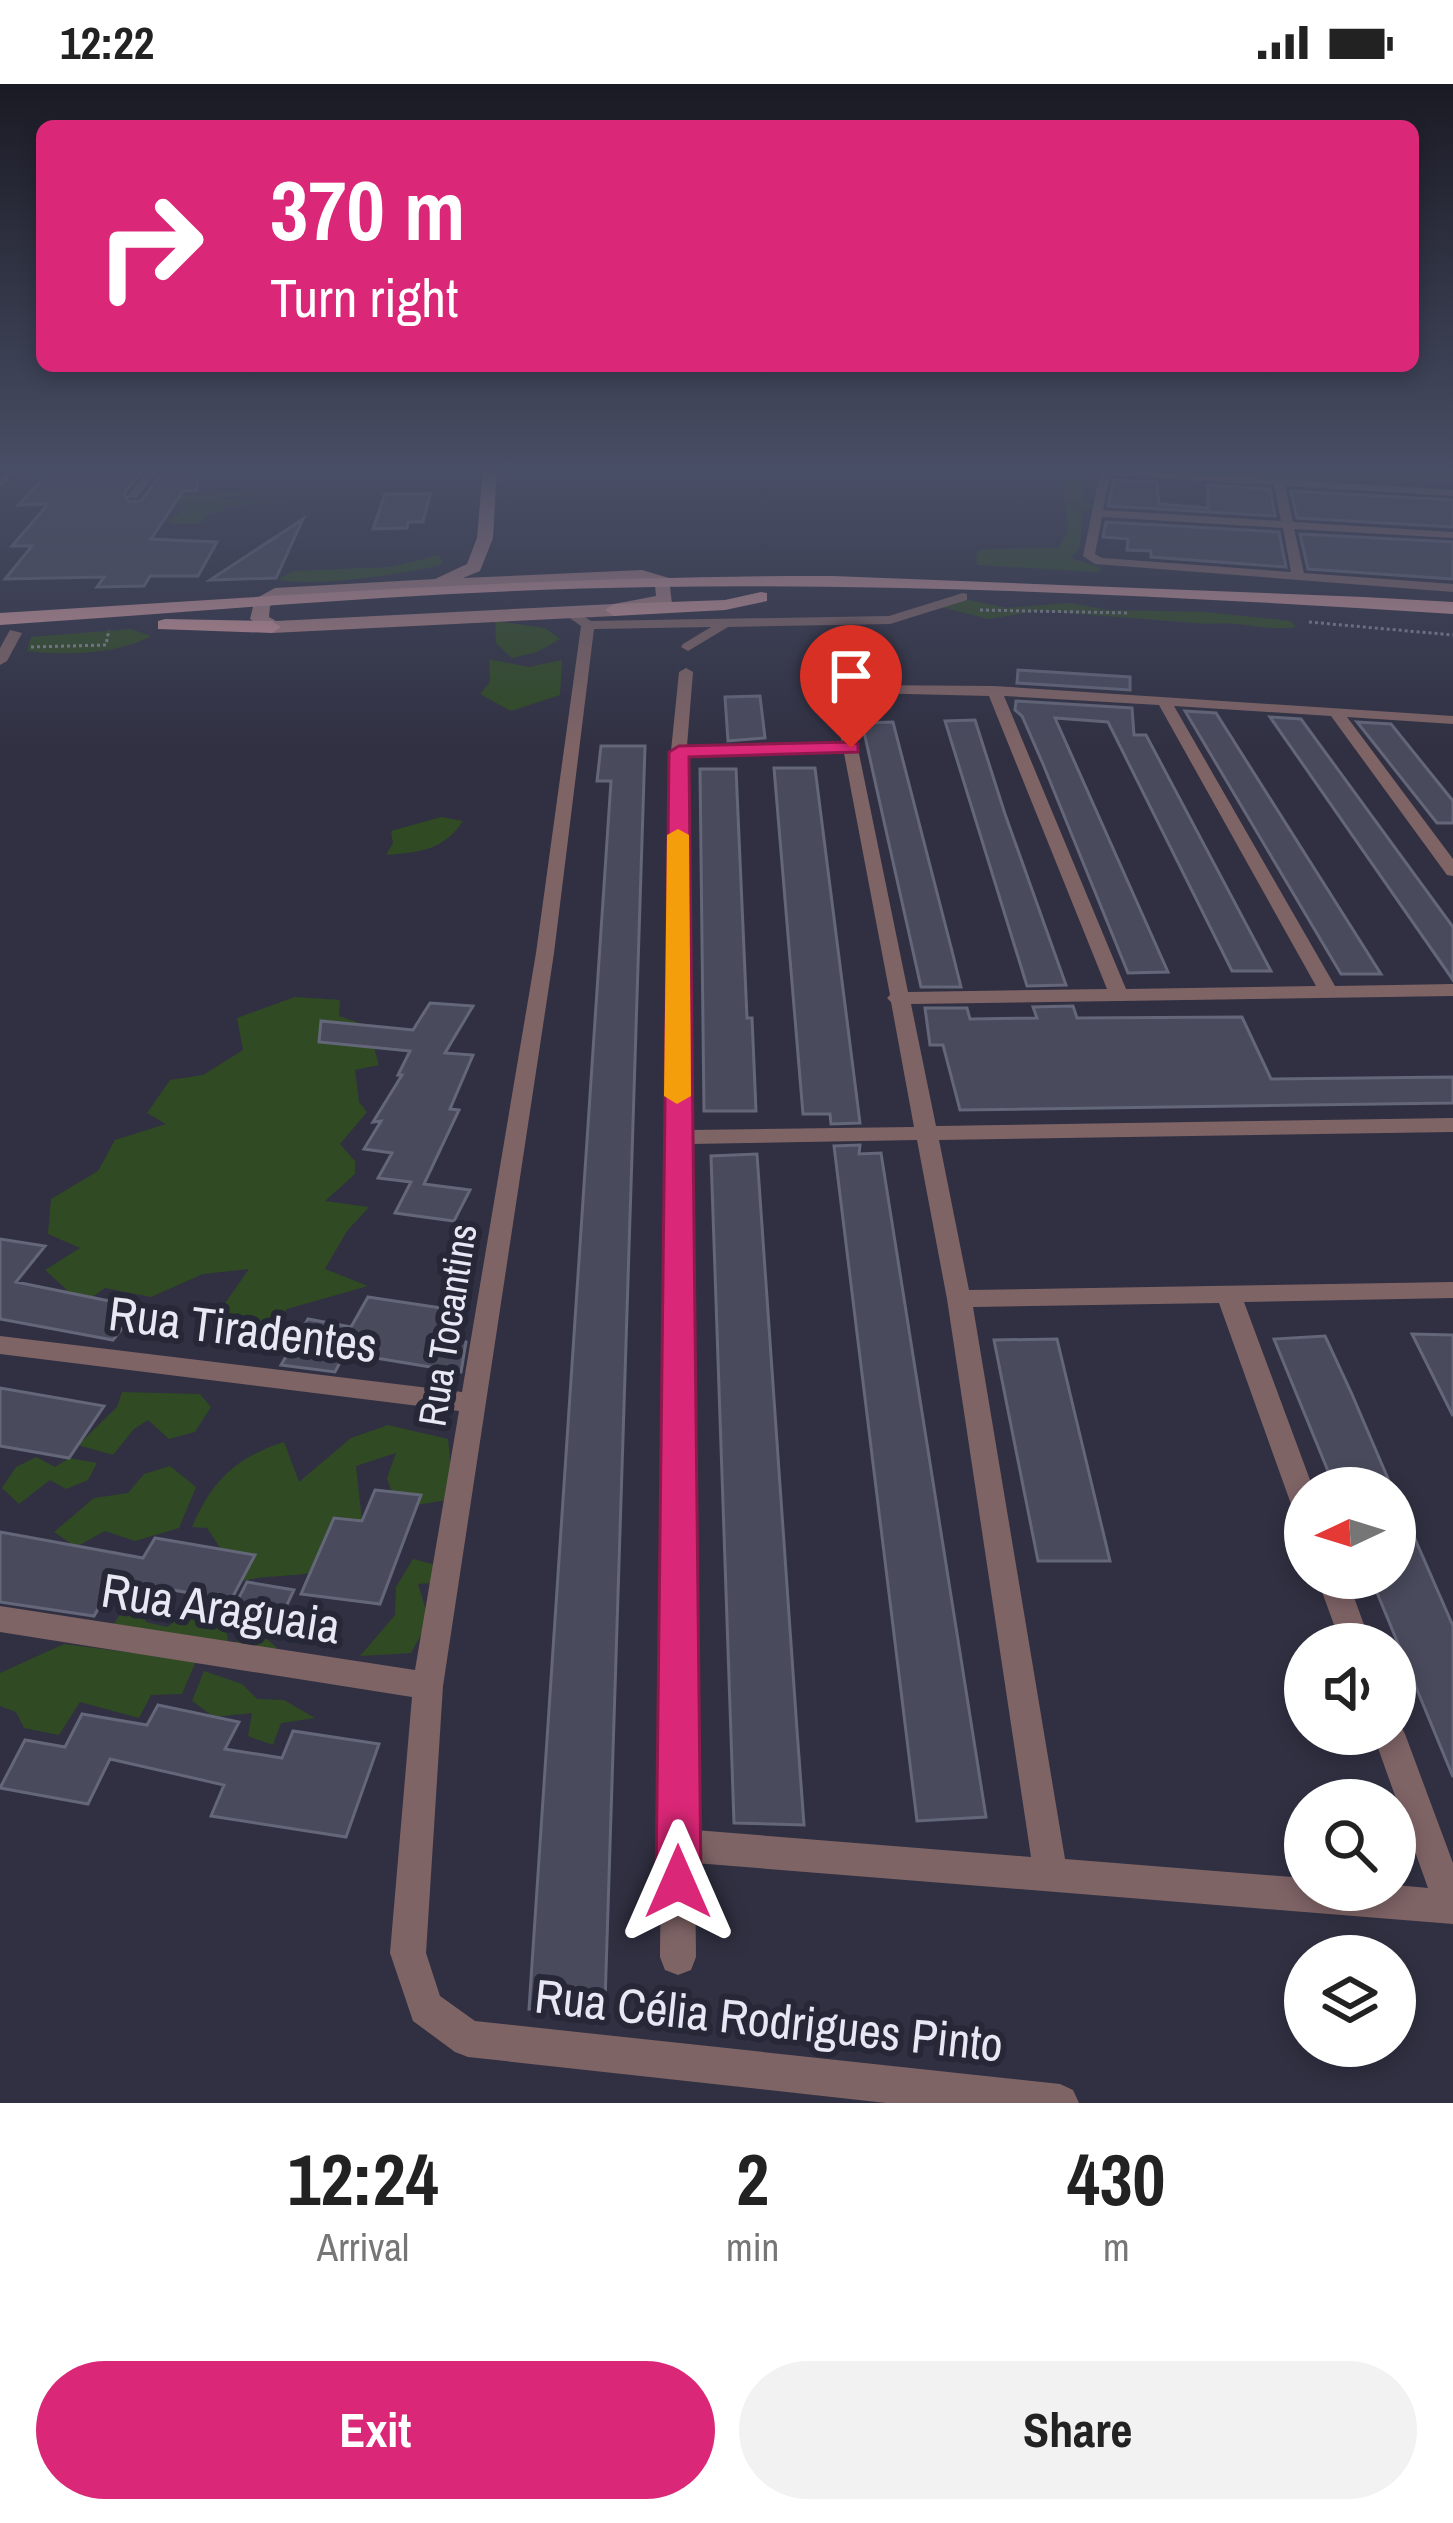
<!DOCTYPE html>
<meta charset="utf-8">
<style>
body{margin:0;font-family:"Archivo Narrow",sans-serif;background:#f2f2f2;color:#222;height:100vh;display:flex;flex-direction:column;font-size:45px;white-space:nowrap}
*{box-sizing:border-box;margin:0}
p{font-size:39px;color:#767676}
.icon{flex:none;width:66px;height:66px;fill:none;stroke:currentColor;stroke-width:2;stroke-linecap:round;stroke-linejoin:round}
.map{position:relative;height:2019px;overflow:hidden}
.panel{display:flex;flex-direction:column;background:#fff;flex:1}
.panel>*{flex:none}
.banner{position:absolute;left:36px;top:36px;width:1383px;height:252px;border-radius:18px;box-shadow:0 6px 18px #0003;background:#db2777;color:#fff;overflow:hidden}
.needle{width:78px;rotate:266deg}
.controls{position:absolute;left:1284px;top:1383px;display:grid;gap:24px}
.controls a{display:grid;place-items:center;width:132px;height:132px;border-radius:50%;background:#fff;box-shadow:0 6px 18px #0003;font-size:60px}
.pin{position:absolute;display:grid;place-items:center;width:102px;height:102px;color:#fff;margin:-123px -51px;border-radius:50% 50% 50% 0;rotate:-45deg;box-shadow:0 0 12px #0007}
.pin .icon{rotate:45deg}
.me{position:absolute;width:132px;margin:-66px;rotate:0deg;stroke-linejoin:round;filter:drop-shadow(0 0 9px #0008)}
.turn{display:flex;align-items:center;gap:42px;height:252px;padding:0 36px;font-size:54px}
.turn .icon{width:156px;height:156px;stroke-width:2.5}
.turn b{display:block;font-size:84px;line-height:102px}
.eta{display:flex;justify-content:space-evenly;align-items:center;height:204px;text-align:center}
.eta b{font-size:72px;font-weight:700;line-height:84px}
.cta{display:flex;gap:24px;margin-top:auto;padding:24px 36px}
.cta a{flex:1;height:138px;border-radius:72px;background:#db2777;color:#fff;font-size:48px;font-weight:700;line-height:138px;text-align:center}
.cta a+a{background:#f2f2f2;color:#222}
.status{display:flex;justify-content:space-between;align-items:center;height:84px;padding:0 60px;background:#fff;direction:ltr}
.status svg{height:33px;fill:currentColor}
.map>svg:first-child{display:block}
.green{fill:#304a23}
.building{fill:#494a5c;stroke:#646679;stroke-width:3}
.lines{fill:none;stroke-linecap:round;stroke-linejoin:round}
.path{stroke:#868795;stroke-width:3;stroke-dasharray:3 3;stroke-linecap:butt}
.street{fill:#7f6466;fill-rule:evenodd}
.secondary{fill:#aa8083;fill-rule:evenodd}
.primary{fill:#cb9599;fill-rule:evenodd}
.route{fill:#db2777;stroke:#8e194d;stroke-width:3}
.slow{fill:#f59e0b}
.labels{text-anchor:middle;stroke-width:12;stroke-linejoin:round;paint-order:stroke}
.street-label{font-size:39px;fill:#e7e8f3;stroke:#262737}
.near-street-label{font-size:48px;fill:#e7e8f3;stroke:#262737}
</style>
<div class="status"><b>12:22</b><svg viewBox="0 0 49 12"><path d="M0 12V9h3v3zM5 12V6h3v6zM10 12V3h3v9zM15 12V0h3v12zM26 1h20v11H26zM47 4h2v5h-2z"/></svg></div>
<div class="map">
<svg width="1453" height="2019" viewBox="0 0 1453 2019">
<rect width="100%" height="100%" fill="#303042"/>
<path class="green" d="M976,384H1453V397L1273,398Z
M1071,390L1082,392L1084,418L1106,424L1083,427L1080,462L1071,474L1101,484L1098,488L977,481L976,471L982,465L1059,464L1068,444L1063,396Z
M251,407L252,411L208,415L283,418L224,422V427L208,430L200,440H174L161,434L171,435L185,424L173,416L179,411Z
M439,471L443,480C410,490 309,504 278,495L294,487L392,483Z
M964,515L1007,524L1069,519L1108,526L1205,528L1291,537L1296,543C1267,548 1239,536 1209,540L1038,527L989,535L941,523Z
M495,537L545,544L560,555L537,568L512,574L496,559Z
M131,545L151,552C120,570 63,572 27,567L31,553Z
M489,575L529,583L562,576L560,611L511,627L480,610L490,598Z
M441,733L463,737C443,767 420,768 386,771L393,759L391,747Z
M295,913L340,916L339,932L368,942L379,981L355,986L359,1018L367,1028L340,1060L355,1077V1090L325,1117L369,1123L347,1147L325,1185L368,1202L287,1225L251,1264L211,1261V1239L249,1185L203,1190L151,1213L105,1204L66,1231V1205L45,1186L80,1164L48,1150L51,1115L98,1087L115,1056L166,1040L147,1029L170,996L203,991L243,966L237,934Z
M122,1308L200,1310L211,1323L195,1348L169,1355L148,1336L134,1345L113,1371L78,1361L117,1323Z
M388,1341L448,1355L454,1415L397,1424L387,1394L396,1369L356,1382L362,1437L325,1454L335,1482C304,1495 275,1489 242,1497L207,1444L192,1443C212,1397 235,1374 284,1358L299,1398L351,1354Z
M36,1373L55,1383L69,1374L97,1379L88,1396L66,1405L50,1396L19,1420L2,1404L16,1383Z
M170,1382L196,1403L179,1444L135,1457L105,1447L76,1463L54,1448L94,1414L128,1409L144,1390Z
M413,1475L436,1481L446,1498L418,1500L429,1536L411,1569L360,1572L395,1531L396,1503Z
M144,1513L146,1538L167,1543L192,1526L213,1523L225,1541L229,1561L258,1547L277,1564L249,1571L112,1543L124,1524Z
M64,1560L196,1577L182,1610L151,1611L139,1634L80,1618L59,1651L24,1644L16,1628L0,1622V1589Z
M204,1587L242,1600L257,1615L284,1616L315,1634L281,1639L273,1661L248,1652L252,1629L214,1633L192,1617Z"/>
<path class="building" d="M138,384L143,386L124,409L129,418L141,417L164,386L198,385L197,407H183L151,455L217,458L198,492H150L144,502L97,503L104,493L5,495L32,462H12L48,420L19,421L49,387Z
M1114,396L1157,398L1159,420L1208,424V401L1270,405L1275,432L1108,422Z
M1291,407L1453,416V443L1297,434Z
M385,410H430L423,438H408L407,444L373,445Z
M303,435L276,494L210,496Z
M1106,438L1279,448L1286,483L1151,473V467L1127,466L1128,455L1103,453Z
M1300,450L1453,458V495L1308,485Z
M1018,586L1130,593V606L1017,599Z
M760,612L765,654L728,657L725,613Z
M1016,617L1132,624L1134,651H1146L1271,887H1232L1108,638L1055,634L1168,888L1128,889L1043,680L1022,632L1015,626Z
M1185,627L1216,629L1381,890H1341Z
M1270,633L1301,635L1453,843V896Z
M975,636L1005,730L1066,901L1027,902L945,637Z
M893,638L951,863L961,903H921L862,639Z
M1357,638L1391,640L1453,717V739H1437Z
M601,662H645L605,1919L529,1925L611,697H597Z
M774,684H815L860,1039L831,1040L830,1030H803Z
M700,685H736L747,934H752L756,1027H704Z
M430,919L473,922L445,969L473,971L450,1025L459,1026L424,1100L470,1106L454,1137L395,1129L411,1098L378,1094L392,1069L364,1065L381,1037L373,1038L402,991H398L410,967L319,958L321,937L413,946Z
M1073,922L1077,934L1242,933L1271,995L1453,993V1019L960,1026L943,961H930L925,924H967L970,935L1037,934L1033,923Z
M860,1061L859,1070L881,1069L986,1733L917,1737L834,1062Z
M757,1070L797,1646L804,1741L734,1739L711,1072Z
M0,1155L45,1162L16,1198L139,1223L113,1256L0,1235Z
M368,1213L461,1227L450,1252L466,1258L461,1288L345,1269L335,1288L281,1281L308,1235L351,1243Z
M1412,1250L1453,1251V1332Z
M1325,1252L1351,1308L1392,1404H1335L1274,1255Z
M1057,1255L1110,1477H1038L994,1256Z
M0,1304L104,1322L69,1374L0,1362Z
M375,1406L421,1411L380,1520L301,1510L334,1434L362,1437Z
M1395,1409L1453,1542V1693L1371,1494H1395Z
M0,1448L143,1474L155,1454L255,1471L231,1516L115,1496L94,1532L0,1518Z
M247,1498L294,1506L273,1550L225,1541Z
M158,1621L239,1638L225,1665L282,1674L293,1647L379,1660L346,1753L211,1732L224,1701L110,1675L88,1720L0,1704L25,1656L65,1663L82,1630L147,1641Z"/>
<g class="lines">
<path class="path" d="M980,526L1130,529
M1309,538L1453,551
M31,563L106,561L109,546"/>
<path class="street" d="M10,384H21L0,403V394Z
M150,384H160L137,414H129L128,412Z
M1109,385L1453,406V412L1285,402L1293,438L1453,448V454L1294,445L1304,489L1453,500V508L1095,480L1083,472L1100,389ZM1110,391L1274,401L1281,437L1103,426ZM1102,433L1283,444L1291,488L1102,474L1095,470Z
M963,509L967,510V516L890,540L728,543L688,567L681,563L683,560L711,543L594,545L554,869L443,1602L426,1869L440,1912L475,1937L1060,2000L1073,2006L1079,2019H886L468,1973L455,1968L413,1937L390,1869L412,1613L0,1548V1522L415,1586L459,1327L0,1270V1252L462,1308L536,869L581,542L561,528L572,525L591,537L889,532Z
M10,546L22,549L7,577L0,581V564Z
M686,584L693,588L687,662L842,660L834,615L843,605L868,601L994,602L1453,632V640L1347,633L1453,775V792L1447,791L1331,632L1174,622L1335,902L1453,900V912L911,920L936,1042L1453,1034V1048L939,1056L969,1206L1453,1198V1214L1244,1218L1313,1404H1305V1431L1295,1428L1291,1420L1219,1219L973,1223L1065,1775L1305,1794V1806H1395V1801L1428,1804L1373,1650H1395V1638L1400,1640L1405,1650L1453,1779V1840L695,1779L696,1873L691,1886L678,1891L665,1886L660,1873L671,667L679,588ZM868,609L989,612L1107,905L908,908L848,616L852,612ZM1004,612L1159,621L1316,902L1126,905ZM844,669L890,911L887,914L891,918L914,1043L689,1046L687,671ZM917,1056L947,1215L1031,1773L695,1746L690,1060Z
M1317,1494H1347L1371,1560H1341Z"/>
<path class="secondary" d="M483,384H497L493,454L480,487L463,494L642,486L669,494L672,520L614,532L272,549L250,535L255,515L275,504L435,495L467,480L477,454ZM641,496L655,501L656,512L614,520L276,537L269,533L270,522L285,513Z"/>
<path class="primary" d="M833,492L1364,513L1453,518V530C1187,513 920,499 654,503C435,506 218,526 0,541V529C278,512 554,491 833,492Z
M761,508L767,509V517L725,526L614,532L605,526L614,520L725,516Z
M165,535L272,537L281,543L272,549L158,545V537Z"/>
</g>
<linearGradient id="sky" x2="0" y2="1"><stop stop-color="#1a1a24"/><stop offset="0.58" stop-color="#484e65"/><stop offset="1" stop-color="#484e65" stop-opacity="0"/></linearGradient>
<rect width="1453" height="666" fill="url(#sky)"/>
<path class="route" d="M851,658L858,660V668L689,673L701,1798L694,1814L678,1820L663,1814L656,1798L669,668L679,662Z"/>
<path class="slow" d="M678,745L689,751L691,1012L677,1020L664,1012L667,751Z"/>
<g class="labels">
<g class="street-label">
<text transform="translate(447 1241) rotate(-81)" y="14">Rua Tocantins</text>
</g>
<g class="near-street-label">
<text transform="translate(243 1245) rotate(7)" y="17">Rua Tiradentes</text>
<text transform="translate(221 1524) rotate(9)" y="17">Rua Araguaia</text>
<text transform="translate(769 1936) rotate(6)" y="17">Rua Célia Rodrigues Pinto</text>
</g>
</g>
</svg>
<div class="controls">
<a><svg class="needle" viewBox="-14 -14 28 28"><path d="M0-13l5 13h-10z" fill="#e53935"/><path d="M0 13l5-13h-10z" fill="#767676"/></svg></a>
<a><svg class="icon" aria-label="sound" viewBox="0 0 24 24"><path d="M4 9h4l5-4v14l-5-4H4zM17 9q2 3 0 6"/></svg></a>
<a><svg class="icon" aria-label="search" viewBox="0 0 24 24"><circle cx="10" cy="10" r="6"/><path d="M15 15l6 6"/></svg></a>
<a><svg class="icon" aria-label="layers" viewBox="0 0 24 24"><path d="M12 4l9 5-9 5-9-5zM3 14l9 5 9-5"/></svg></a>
</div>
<div class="pin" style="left:851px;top:664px;background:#d93025"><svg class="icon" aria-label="arrive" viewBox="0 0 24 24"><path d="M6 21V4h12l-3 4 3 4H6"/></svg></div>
<svg class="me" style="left:678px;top:1798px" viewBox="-20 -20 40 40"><path d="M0-17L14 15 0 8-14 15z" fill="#db2777" stroke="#fff" stroke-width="4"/></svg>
<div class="banner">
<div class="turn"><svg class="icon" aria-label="right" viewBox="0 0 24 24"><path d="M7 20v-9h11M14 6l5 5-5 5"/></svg><div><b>370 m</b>Turn right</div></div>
</div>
</div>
<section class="panel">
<div class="eta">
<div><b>12:24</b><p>Arrival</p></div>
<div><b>2</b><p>min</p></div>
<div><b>430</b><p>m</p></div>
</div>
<div class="cta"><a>Exit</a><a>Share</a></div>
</section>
